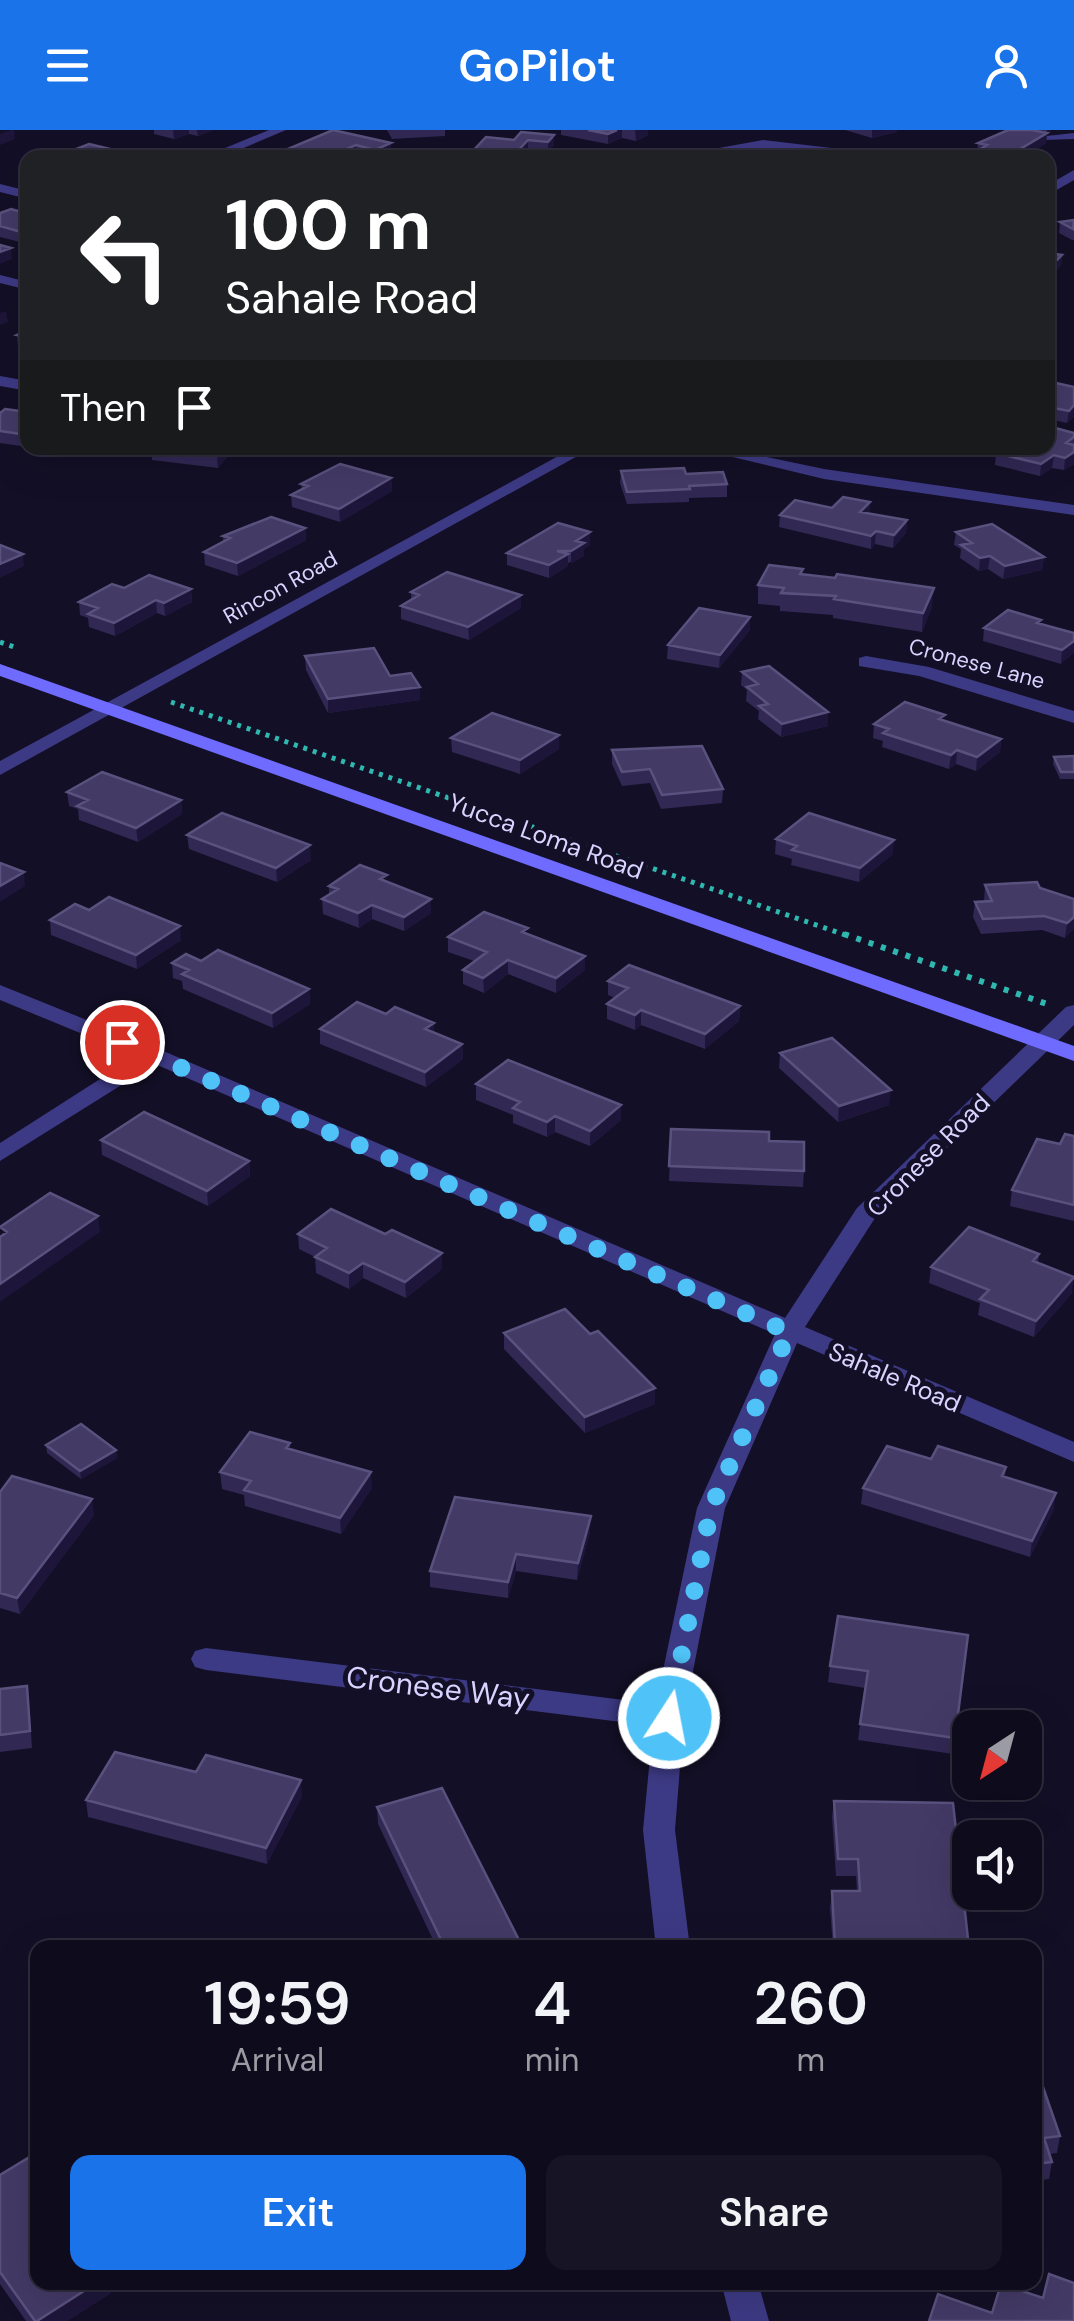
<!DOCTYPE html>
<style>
body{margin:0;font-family:"DM Sans",sans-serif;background:#171425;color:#f1f3f6;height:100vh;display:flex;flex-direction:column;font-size:38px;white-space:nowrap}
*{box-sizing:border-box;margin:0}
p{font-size:32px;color:#9b9ba3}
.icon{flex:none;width:55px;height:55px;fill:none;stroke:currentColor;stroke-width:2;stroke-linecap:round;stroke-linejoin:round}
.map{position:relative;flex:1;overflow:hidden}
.details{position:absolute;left:30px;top:1810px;width:1012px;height:350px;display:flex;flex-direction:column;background:#0e0b1c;border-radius:20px;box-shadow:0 10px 40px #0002,0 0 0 2px #2e2b3b}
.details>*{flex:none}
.banner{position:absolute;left:20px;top:20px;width:1035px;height:305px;border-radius:20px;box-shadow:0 10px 40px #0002,0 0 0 2px #2e2b3b;background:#202124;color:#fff;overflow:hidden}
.needle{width:65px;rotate:216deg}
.fabs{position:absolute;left:952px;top:1580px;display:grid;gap:20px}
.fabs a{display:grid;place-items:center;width:90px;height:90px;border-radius:20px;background:#0e0b1c;box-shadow:0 10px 40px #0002,0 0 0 2px #2e2b3b;font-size:50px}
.pin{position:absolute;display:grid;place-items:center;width:85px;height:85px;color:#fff;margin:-42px;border:5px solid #fff;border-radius:50%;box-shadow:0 2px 10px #0007}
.me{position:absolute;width:110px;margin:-55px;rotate:11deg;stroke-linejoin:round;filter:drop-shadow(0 0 8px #0008)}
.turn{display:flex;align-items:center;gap:35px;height:210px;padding:0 40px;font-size:45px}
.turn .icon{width:130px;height:130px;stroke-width:2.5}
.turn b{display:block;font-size:70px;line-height:85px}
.then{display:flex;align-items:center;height:95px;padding:0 40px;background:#0003;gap:20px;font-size:38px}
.eta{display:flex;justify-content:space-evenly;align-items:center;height:170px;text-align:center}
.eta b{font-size:60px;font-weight:600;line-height:70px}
.primary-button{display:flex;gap:20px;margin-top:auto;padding:20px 40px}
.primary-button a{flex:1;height:115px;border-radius:20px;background:#1a73e8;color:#fff;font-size:40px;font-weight:600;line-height:115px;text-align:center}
.primary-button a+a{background:#171425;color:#f1f3f6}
header{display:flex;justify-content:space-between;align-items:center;height:130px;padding:0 40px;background:#1a73e8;color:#fff;font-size:45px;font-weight:600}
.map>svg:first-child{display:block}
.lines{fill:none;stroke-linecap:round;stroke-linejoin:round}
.path-far1{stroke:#2fb8b0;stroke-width:5;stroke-dasharray:4 6;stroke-linecap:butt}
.path{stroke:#2fb8b0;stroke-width:6;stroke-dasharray:5 8;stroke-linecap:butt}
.service{fill:#3d3a85;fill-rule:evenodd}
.minor{fill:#3d3a85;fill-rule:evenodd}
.secondary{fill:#6f6bff;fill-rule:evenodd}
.wall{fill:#312854}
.shaded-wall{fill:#1d163a}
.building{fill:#433a66;stroke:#5a527e;stroke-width:2.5}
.route{stroke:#4fc3f7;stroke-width:18;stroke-dasharray:0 32.4}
.labels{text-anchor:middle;stroke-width:10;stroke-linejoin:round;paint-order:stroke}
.far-street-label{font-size:22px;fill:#d9d4ff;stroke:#130f26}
.street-label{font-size:25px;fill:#d9d4ff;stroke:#130f26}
.near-street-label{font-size:30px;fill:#d9d4ff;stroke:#130f26}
</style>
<header><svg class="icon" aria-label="menu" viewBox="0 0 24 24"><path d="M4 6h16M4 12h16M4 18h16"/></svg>GoPilot<svg class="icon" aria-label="person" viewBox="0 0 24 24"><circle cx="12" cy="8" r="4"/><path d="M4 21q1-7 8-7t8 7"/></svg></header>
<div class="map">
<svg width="1074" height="2191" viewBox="0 0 1074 2191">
<rect width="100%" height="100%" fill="#130f26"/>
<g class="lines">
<path class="path-far1" d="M0,512L14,517
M171,572L851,807"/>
<path class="path" d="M844,804L1047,874"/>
<path class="service" d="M1074,3V9L1043,10L1037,7Z
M0,145L28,152V160L0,153Z"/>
<path class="minor" d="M269,0H286L220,28H201Z
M763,10L883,24L889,28C847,28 806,19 765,18C731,18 698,28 664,28Z
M1074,40V50L1048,65V55Z
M0,54L28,61V69L0,62Z
M0,246L28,251V261L0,256Z
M573,318H592L0,645V631Z
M695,318H723L824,339L1074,375V385L824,349Z
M866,526L929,537L1074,581V593L919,546L859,536V528Z
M0,855L161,920L785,1188L857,1078L1066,877L1074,875V895L875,1088L805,1197L1074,1312V1332L797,1213L725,1378L684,1587L675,1700L690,1818H656L643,1700L653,1596L206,1540L195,1537L191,1529L195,1521L206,1518L656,1574L697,1378L775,1204L155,934L0,1031V1013L136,926L0,870Z
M721,2152H758L769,2191H731Z"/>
<path class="secondary" d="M0,534L1074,916V931L0,546Z"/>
</g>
<path class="wall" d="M154,0H213L198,6L189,4L174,9L154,4Z
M333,0L391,24L381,28H364L356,26L351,28H276V24Z
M387,0H445V6L392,9Z
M561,0H648V5L636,11L622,8L608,14L561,5Z
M845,0H897L896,2L872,8Z
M1006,0H1051L1047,4L1046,13L1022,28H979V24H977L978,13L1008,0Z
M554,5V15L548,22L528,20L521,28H471V23L514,10Z
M0,83L28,84V114L0,107Z
M1074,90V110H1072L1059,103L1060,92Z
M1048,123L1062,125L1061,135L1054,143L1048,142Z
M28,200V219L18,217L17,205Z
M1074,257V286L1067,293L1048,289V262Z
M28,282V317L0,313V283Z
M1074,303V334L1064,340L1052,338L1040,346L995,335L996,323Z
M33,318H69L64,322Z
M147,318H230V323L218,338L152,330V318Z
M621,341L686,344L727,354V367L689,368V372L627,374L620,353Z
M391,348L392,361L340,392L292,377L291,365L302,359L301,354Z
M870,372L869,383L907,390L906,403L893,418L875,414L871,419L779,397L780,385Z
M305,398L306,410L238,446L205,435L204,422L223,412V406Z
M590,402V415L584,419V426L568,433V436L549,448L507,435V423Z
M956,402L1044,427L1042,440L1003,449L988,439L979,441L960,428L961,419L954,415Z
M758,455L932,477L922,502L833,488V485L780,481V476L758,474Z
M124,458L191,459L192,472L165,486L157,483L115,506L89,497L88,488L80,485L79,472Z
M411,462L521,465V478L469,510L401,489V476L411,470Z
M750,487V500L719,538L667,529L668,515Z
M1040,494L1074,503L1061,534L983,511L984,498Z
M305,526L390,546L420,557V570L328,583L306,540Z
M742,542L828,596L781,607L758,589L759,581L746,571L747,560L741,555Z
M944,591L1001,609L1000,622L976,641L956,634L949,639L882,617L883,611L873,608L874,594Z
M559,605V619L520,644L452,622L451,608Z
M612,620L723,659L722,673L661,679L650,653L622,656L612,634Z
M1074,626V649H1060L1053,634L1054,627Z
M67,662L181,670L182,684L138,712L79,690L78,679L69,676Z
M187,705L311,730L277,752L189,719Z
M776,709L893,724L859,752L791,735L792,729L775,724Z
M387,752L431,783L404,801L372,789L359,798L323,784L322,769L329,765V756Z
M985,755L1040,758L1074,769L1065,808L1042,800L981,804L973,787L975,772H984Z
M89,780L181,810L137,839L51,805L50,790Z
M528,804L585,840L556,863L508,844L484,863L463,854V840L474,831L448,822V807Z
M201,831L309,859L310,874L273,898L183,859L182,851L173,848L172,833Z
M608,851L740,876L739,891L705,919L641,895L635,900L607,889V874L615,868L608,865Z
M320,899L434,903L462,914L463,929L426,957L320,914Z
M780,923L889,975L838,992L779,938Z
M476,954L621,990L590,1016L555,1002L547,1007L513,993V985L476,970Z
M671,999L769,1011L804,1041L803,1057L669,1051Z
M1074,1006V1091L1010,1076L1012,1060L1060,1014Z
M101,1010L249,1031L250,1046L208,1076L102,1025Z
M298,1104H385L442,1123V1139L406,1168L363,1148L349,1159L316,1143L315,1127L299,1119Z
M1039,1124L1038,1133L1072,1163L1034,1207L978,1185L980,1173L929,1153L931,1137Z
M504,1203L590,1204L655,1258V1274L585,1303L504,1219Z
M290,1313V1319L372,1358L341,1404L245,1376L244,1365L222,1359L220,1342Z
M46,1315L116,1320L117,1328L81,1349L47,1323Z
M931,1329L1006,1337L1005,1347L1054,1379L1030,1427L861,1374L863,1358Z
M0,1362L94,1385L20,1484L0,1478Z
M590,1402L577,1450L516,1441L508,1468L430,1457V1441Z
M968,1505L953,1624L858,1610L865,1558L828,1552L830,1536Z
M0,1559L29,1572L32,1618L0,1622Z
M196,1642L302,1666L267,1734L88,1687L86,1670Z
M834,1671L969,1818H833L830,1778L832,1761H857L856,1746H836L832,1687Z
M377,1677L523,1818H437L378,1694Z
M1035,1934L1060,2006L1057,2023L1049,2024L1052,2032L1049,2049L1035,2051Z
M0,2045L38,2152H110L111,2163L67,2191H26L0,2154Z"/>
<path class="shaded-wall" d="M12,0H14L15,9L0,15V4Z
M173,0H189V4L174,9Z
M197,0H213L198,6Z
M617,0H622V8L608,14V4Z
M635,0H648V5L636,11Z
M872,0H897L896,2L872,8Z
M1047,0H1051L1047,4L1046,13L1022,28H1010V25L1047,3Z
M554,5V15L548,22V12Z
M528,10V20L521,28H512Z
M391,13V24L381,28H375V20Z
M356,15V26L351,28H325Z
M11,118L12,129L0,134V122Z
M1062,125L1061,135L1054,143L1055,132Z
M6,181L8,192L0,195V183Z
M1074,275V286L1067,293L1069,281Z
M224,318H230V323L218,338L217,326Z
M372,318H405V319L372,323Z
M1074,322V334L1064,340L1065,328Z
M1054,325L1052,338L1040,346L1041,334Z
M391,348L392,361L340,392L339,379Z
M870,372L869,384L860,382Z
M907,390L906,403L893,418L894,405Z
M305,398L306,410L238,446L237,433Z
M876,401L875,414L871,419V406Z
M590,402V415L584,419V426L571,434V421L576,411Z
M23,424L24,436L0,448V434Z
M568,424V436L549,448V435Z
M990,426L988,439L979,441L980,428Z
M1044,427L1042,440L1003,449L1005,436Z
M934,458L932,477L922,502L923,483Z
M191,459L192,472L165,486L164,473Z
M521,465V478L469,510L468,497Z
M156,470L157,483L115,506L114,493Z
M750,487V500L719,538L720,525Z
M1074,511V523L1061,534L1062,520Z
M420,557V570L328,583V569Z
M828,582V596L781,607L782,594Z
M559,605V619L520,644V630Z
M1001,609L1000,622L976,641L977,627Z
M957,620L956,634L949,639L951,625Z
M181,670L182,684L138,712L136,698Z
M894,710L893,724L859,752L860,738Z
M310,715L311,730L277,752L276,738Z
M24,742L25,756L0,772V756Z
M431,769V783L404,801V787Z
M372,775V789L359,798L358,783Z
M1074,787V799L1065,808L1067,793Z
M180,796L181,810L137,839L136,825Z
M585,826V840L556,863V848Z
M508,830V844L484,863L483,848Z
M309,859L310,874L273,898L272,883Z
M740,876L739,891L705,919V904Z
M641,880V895L635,900V885Z
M434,893V908L425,899Z
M462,914L463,929L426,957L425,942Z
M891,960L889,975L838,992L839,976Z
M621,975V990L590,1016V1001Z
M555,986V1002L547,1007V992Z
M249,1031L250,1046L208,1076L207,1061Z
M98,1086L100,1102L0,1172V1154Z
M442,1123V1139L406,1168L405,1152Z
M363,1133V1148L349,1159V1143Z
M1074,1147L1072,1163L1034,1207L1036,1191Z
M655,1258V1274L585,1303V1287Z
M116,1320L117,1328L81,1349L80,1341Z
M371,1342L372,1358L341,1404L340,1388Z
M1056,1363L1054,1379L1030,1427L1032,1411Z
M92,1369L94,1385L20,1484L17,1468Z
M591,1386L590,1402L577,1450L578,1433Z
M516,1424V1441L508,1468V1452Z
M301,1650L302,1666L267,1734L266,1718Z
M98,2152H110L111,2163L67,2191H37Z"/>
<path class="building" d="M333,0L391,13L375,20L356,15L325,28H291L276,24Z
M588,0H617L608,4Z
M1008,0H1032L1047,3L1010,25L979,20L987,15L978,13Z
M521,2L554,5L548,12L528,10L512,27L471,23L486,7L514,10Z
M89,14L123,22L108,28H53Z
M11,79L28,84V104L0,96V83Z
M1074,90L1073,99L1060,92Z
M0,115L11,118L0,122Z
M1048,123L1062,125L1055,132L1048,131Z
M28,200V207L17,205Z
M1056,253L1074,257V275L1069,281L1048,277V262Z
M5,279L28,282V305L0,301V283Z
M1048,296L1074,303V307L1066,313L1074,315V322L1065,328L1054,325L1041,334L996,323L1004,318H1048Z
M151,318H224L217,326Z
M340,334L391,348L339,379L291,365L308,356L301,354Z
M684,338L686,344L723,342L727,354L689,356L690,359L627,362L621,341Z
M843,367L870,372L860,382L907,390L894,405L876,401L871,406L780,385L795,370L832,378Z
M271,387L305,398L237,433L204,422L230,408L223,406Z
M558,393L590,402L576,411L584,413L571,421H557L568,424L549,435L507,423Z
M992,394L1044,427L1005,436L990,426L980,428L961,415L972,413L956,402Z
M0,415L23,424L0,434Z
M769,435L803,439L800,444L835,448L837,444L934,458L923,483L834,469L836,466L781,463L784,458L758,455Z
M447,442L521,465L468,497L401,476L419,465L411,462Z
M149,445L191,459L164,473L156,470L114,493L88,484L98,478L79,472L112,454L124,458Z
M699,478L750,487L720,525L668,515Z
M1008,480L1041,490L1037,493L1074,503V511L1062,520L984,498Z
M374,518L390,546L411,543L420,557L328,569L305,526Z
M769,536L828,582L782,594L759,576L768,574L747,557L758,554L742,542Z
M905,572L945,585L939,589L1001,609L977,627L957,620L951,625L883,603L889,599L874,594Z
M492,583L559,605L520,630L451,608Z
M702,616L723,659L662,665L650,639L622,642L612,620Z
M1074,626V642H1061L1054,627Z
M102,642L181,670L136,698L77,676L88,670L67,662Z
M222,683L310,715L276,738L187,705Z
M809,683L894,710L860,738L792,720L797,716L776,709Z
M0,733L24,742L0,756Z
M360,735L387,745L380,749L431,769L404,787L372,775L358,783L322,769L338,759L329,756Z
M1037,752L1040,758L1074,769V787L1067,793L1044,786L983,789L975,772L992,771L985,755Z
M109,767L180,796L136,825L50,790L75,774L89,780Z
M484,782L528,798L522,802L585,826L556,848L508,830L483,848L463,840L487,822L448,807Z
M218,820L309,859L272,883L182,844L189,840L172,833L186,824L201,831Z
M629,835L740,876L705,904L641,880L635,885L607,874L628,858L608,851Z
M357,872L386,884L395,877L434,893L425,899L462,914L425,942L320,899Z
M832,908L891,960L839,976L780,923Z
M508,930L621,975L590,1001L555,986L547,992L513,978L520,972L476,954Z
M144,982L249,1031L207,1061L101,1010Z
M671,999L769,1002V1011L804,1012V1041L669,1036Z
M1065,1004L1074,1006V1075L1012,1060L1037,1009L1060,1014Z
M50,1063L98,1086L0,1154V1107L7,1102L0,1097Z
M331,1079L385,1104L392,1100L442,1123L405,1152L363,1133L349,1143L315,1127L327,1118L298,1104Z
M969,1097L1039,1124L1033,1131L1074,1147L1036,1191L980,1169L989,1160L931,1137Z
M565,1179L590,1204L598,1201L655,1258L585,1287L504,1203Z
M81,1294L116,1320L80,1341L46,1315Z
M250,1302L290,1313L286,1318L371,1342L340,1388L244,1360L251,1351L220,1342Z
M887,1316L931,1329L938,1316L1006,1337L1002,1346L1056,1363L1032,1411L863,1358Z
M12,1346L92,1369L17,1468L0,1463V1362Z
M455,1367L591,1386L578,1433L516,1424L508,1452L430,1441Z
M838,1486L968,1505L955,1608L860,1594L868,1541L830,1536Z
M27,1556L30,1601L0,1605V1559Z
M115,1622L196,1642L206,1625L301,1650L266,1718L86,1670Z
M442,1658L523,1818H445L377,1677Z
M834,1671L953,1673L969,1818L835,1815L832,1761H860L858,1729H838Z
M1035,1934L1060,2006L1044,2008L1052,2032L1035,2034Z
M33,2025L38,2031V2152H98L37,2191H35L0,2142V2045Z
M1049,2144L1074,2153V2191H929L938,2164L992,2183L1001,2154L1043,2168Z"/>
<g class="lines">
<path class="route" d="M122,912L789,1202L711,1378L669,1588"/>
</g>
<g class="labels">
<g class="far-street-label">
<text transform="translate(280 457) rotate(-29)" y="8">Rincon Road</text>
<text transform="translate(977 533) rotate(15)" y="8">Cronese Lane</text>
</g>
<g class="street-label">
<text transform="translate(546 706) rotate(20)" y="9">Yucca Loma Road</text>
<text transform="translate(928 1025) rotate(-45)" y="9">Cronese Road</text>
<text transform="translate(895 1247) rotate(23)" y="9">Sahale Road</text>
</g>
<g class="near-street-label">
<text transform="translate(438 1558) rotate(7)" y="10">Cronese Way</text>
</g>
</g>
</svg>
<div class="fabs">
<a><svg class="needle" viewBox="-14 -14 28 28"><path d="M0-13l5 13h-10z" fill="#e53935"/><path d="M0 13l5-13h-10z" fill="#9b9ba3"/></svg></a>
<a><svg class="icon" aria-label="sound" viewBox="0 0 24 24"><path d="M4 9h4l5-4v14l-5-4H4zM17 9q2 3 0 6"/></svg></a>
</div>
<div class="pin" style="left:122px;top:912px;background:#d93025"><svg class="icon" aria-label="arrive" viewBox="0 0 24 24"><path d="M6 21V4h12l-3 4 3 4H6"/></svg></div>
<svg class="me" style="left:669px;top:1588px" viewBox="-20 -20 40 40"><circle r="17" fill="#4fc3f7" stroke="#fff" stroke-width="3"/><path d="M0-11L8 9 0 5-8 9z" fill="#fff"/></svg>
<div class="banner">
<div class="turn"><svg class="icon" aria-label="left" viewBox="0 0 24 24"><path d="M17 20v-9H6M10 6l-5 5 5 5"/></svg><div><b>100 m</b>Sahale Road</div></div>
<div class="then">Then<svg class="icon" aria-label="arrive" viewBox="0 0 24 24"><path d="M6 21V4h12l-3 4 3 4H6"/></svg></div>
</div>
<section class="details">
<div class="eta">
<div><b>19:59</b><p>Arrival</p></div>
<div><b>4</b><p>min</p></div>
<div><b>260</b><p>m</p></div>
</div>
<div class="primary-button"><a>Exit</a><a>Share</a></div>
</section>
</div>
